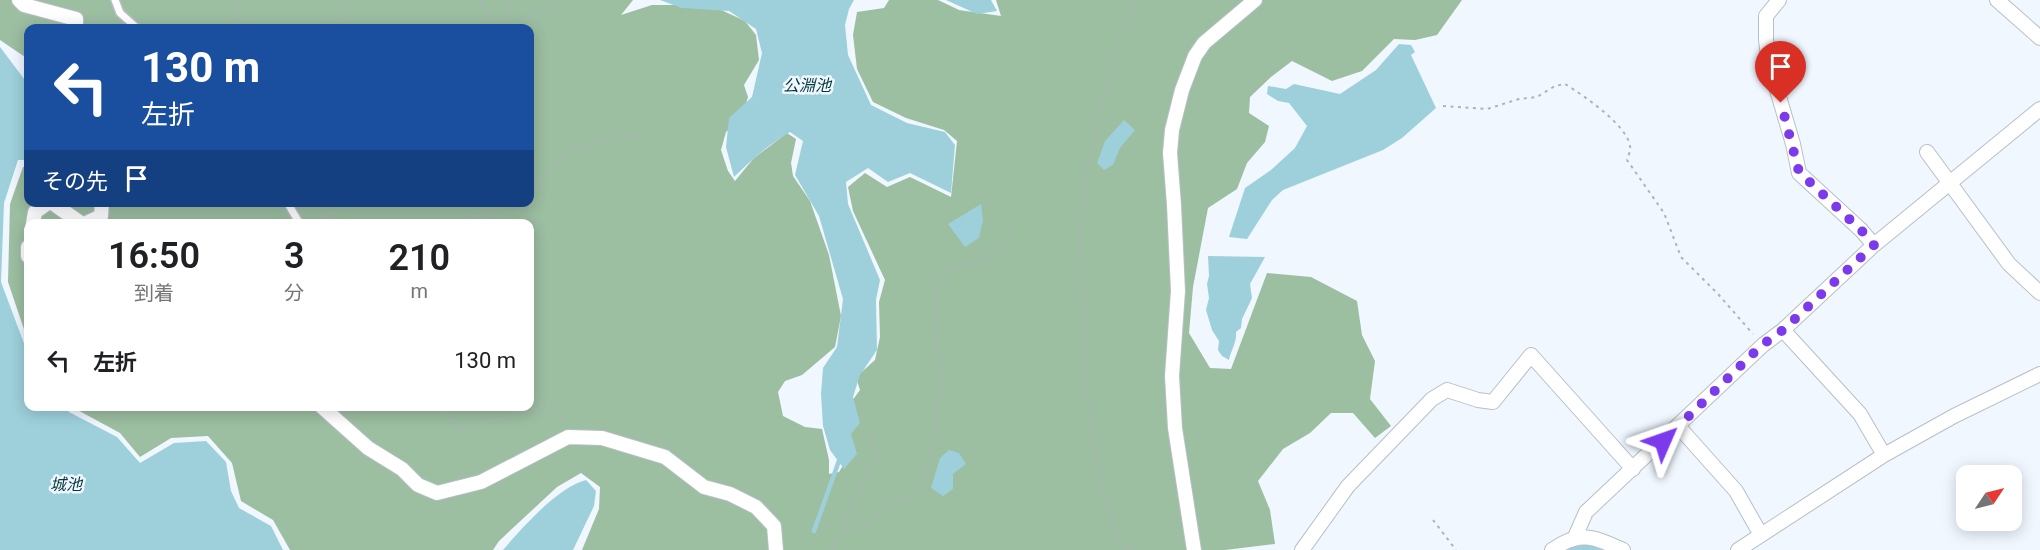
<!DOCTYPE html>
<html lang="ja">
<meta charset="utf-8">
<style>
body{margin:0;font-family:Roboto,"Noto Sans JP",sans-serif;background:#f2f2f2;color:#202124;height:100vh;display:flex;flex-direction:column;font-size:22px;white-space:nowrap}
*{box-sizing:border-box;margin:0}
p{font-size:20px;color:#757577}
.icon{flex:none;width:33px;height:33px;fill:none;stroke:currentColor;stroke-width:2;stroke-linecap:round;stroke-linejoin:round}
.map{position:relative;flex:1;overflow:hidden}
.details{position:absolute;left:24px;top:219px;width:510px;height:192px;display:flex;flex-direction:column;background:#fff;border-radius:12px;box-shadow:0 3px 15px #0003}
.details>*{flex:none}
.top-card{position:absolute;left:24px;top:24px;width:510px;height:183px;border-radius:12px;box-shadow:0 3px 15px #0003;background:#1a4fa0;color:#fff;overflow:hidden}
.needle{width:39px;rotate:55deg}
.buttons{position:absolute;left:1956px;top:465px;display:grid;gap:12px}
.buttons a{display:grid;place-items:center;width:66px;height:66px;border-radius:12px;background:#fff;box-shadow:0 3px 15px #0003;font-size:30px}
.pin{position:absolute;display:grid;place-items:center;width:51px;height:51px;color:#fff;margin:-62px -26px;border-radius:50% 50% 50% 0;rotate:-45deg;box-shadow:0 0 6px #0007}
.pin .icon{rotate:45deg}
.me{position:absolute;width:66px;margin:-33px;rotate:47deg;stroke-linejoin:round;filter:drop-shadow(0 0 4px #0008)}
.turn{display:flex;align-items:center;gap:21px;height:126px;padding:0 18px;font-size:27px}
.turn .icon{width:78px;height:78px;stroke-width:2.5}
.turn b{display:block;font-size:42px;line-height:51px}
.then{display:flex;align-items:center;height:57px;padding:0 18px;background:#0003;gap:12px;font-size:22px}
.eta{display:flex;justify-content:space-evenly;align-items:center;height:102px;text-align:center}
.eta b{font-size:36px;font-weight:600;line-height:42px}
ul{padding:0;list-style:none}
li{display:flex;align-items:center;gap:18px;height:78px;padding:0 18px}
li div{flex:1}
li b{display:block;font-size:22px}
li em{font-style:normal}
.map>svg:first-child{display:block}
.forest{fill:#9cbea1}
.water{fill:#9dd0db}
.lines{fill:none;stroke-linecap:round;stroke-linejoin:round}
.stream{stroke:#9dd0db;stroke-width:4.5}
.service-casing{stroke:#b8bfc6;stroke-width:10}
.minor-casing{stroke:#b8bfc6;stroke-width:16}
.path{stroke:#aeb3b9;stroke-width:2;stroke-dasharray:3 4.5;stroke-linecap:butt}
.service{stroke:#fff;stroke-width:7}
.minor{stroke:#fff;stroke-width:14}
.route{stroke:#7c3aed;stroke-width:10;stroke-dasharray:0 18}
.labels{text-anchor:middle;stroke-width:5;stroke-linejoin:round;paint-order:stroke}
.water-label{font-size:16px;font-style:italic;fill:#05373f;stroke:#f0f7ff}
</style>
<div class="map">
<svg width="2040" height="550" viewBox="0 0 2040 550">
<rect width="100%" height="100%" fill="#f0f7ff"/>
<path class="forest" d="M0,0H633L621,15L652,5H686L719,9L745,21L756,35L759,60L744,85L748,97L742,117L726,132L721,150L728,171L735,181L753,159L787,133L796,139L791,163L793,176L810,201L829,255L841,316L835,347L802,375L785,381L778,392L783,416L805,427L822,429L829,460V474L839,472L848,457L849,405L860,390L856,377L875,360L880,337L879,302L885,280L853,211L848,187L865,173L887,187L910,177L951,197L957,141L944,130L906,118L873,102L857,69L853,35L857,12L884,8L889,0H938L959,10L1001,16L996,0H1462L1437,35L1415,40L1394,39L1362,71L1332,81L1292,61L1271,77L1250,97L1249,113L1269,126L1265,142L1247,163L1237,189L1208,208L1193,287L1189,333L1210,368L1231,369L1267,273L1311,277L1357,301L1362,335L1375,361L1370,399L1391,426L1375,438L1353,413H1331L1310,433L1283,449L1258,481L1270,510L1275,544L1225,550H582L599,509L600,487L581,473L557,487L499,541L493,550H290L273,520L241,501L232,463L208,436L171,438L140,457L120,433L72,407L530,406V224H28V341L8,282L10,204L23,167L28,166V202H530V28H28V59L0,40Z"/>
<path class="water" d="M660,0H854L849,9L845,25L848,55L871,105L907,123L945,132L955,145L951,193L910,173L888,182L868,168L846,182L848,204L880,280L876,300L877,350L860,375L853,397L860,423L851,434L857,454L844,469L830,450L823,426L821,394L823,368L837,347L843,299L819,216L795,175L803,141L790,132C768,145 751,160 734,177L726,147L729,118L752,97L762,53L756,29L729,11L682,8Z
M946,0H991L997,11L977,14Z
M1399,44L1411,45L1415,52L1411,55L1436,108L1402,138L1383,150L1283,190L1272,200L1247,239L1229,237L1245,188L1271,170L1295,148L1307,126L1289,103L1278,101L1267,94L1268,86L1286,89L1294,84L1340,94L1376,70Z
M0,47L28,84V160H18L4,203L1,282L28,354V406L66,407L69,412L117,437L140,463L174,443L206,441L226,462L231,491L239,508L271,526L283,550H0Z
M1124,120L1135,130L1120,148L1113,165L1104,170L1097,163L1105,141Z
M981,204L983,220L979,238L965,247L948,224Z
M1208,256L1265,257L1250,284L1252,298L1242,319L1241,328L1236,332C1237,342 1231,350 1229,360L1222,356L1218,350L1219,341L1212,330L1206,310L1209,298L1207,284L1209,276Z
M949,450L959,453L966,464L953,474V489L943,496L931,488L940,458Z
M586,480L596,491L594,506L573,550H503C522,528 558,487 586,480Z
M1581,541L1610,550H1560Z"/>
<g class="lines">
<path class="stream" d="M814,531L840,458"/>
<defs>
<path id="service" d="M115,0L120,13L137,28
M287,202L300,224"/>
<path id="minor" d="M19,0L24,5L76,19V28
M1779,0L1766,16V40L1769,63L1793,144L1799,173L1861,230L1874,245
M1997,0L2040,38
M1927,152L2009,264L2040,293
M51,202L82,224
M33,224L35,212L49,202
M84,224L101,216L102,202
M28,247V256
M1783,330L1860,414L1884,455
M321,406L368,448L402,469L418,485L437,493L481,482L568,437L602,438L665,457L704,487L730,494L756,507L774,526L776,550
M1678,426L1736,491L1761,535
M1575,537L1586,512L1763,345L1783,330L1874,245L2040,109
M1194,550L1175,428L1172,376L1178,291L1174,205L1170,153L1172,130L1182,90L1195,56L1204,43L1255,0
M1302,550L1348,486L1432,399L1447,390L1478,400L1493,402L1531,355L1633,469
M1552,550C1580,530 1594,537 1623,550
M1738,550L1884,455L1954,416L2040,374"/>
</defs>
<use href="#service" class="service-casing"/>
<use href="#minor" class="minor-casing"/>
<path class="path" d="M238,0V28
M481,0L485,12L517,26V28
M504,20L512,0
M517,26L548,10L554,0
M330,28L354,0
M1443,106L1487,109L1519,99L1537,97L1555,86L1565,84C1583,95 1627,125 1630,146C1631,151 1628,156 1627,160L1664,213L1681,257L1718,294L1753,334
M530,189L573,148L641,133
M310,224L353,202
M459,224L502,202
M442,406L460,429L554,404L562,423
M1433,520L1456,550
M843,530L865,527L885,503L918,498L929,465L942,376L934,338L937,284L953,269L981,261L1014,229
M832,550L877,452L870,428
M1129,550L1121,544L1102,489L1085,390L1081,222L1087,170L1116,48L1137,0"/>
<use href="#service" class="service"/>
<use href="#minor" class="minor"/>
</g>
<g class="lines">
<path class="route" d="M1663,441L1762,345L1783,330L1874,245L1861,230L1799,172L1781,103"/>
</g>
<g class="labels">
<g class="water-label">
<text x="807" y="91">公淵池</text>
<text x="66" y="490">城池</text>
</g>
</g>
</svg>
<div class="buttons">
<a><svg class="needle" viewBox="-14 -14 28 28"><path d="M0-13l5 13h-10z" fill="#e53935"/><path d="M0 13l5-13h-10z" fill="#757577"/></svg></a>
</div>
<div class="pin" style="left:1781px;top:103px;background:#d93025"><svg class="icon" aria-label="arrive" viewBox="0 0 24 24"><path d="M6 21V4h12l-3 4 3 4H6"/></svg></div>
<svg class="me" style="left:1663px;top:441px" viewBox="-20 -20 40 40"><path d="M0-17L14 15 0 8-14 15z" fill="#7c3aed" stroke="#fff" stroke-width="4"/></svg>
<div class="top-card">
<div class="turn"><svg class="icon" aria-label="left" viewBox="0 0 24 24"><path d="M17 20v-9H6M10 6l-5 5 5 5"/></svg><div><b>130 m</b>左折</div></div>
<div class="then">その先<svg class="icon" aria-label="arrive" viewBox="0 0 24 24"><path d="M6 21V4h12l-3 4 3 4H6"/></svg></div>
</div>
<section class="details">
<div class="eta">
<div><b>16:50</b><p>到着</p></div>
<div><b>3</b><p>分</p></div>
<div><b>210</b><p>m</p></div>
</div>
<ul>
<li><svg class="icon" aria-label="left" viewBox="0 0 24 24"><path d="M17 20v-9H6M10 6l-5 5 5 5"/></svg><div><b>左折</b></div><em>130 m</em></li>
</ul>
</section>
</div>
